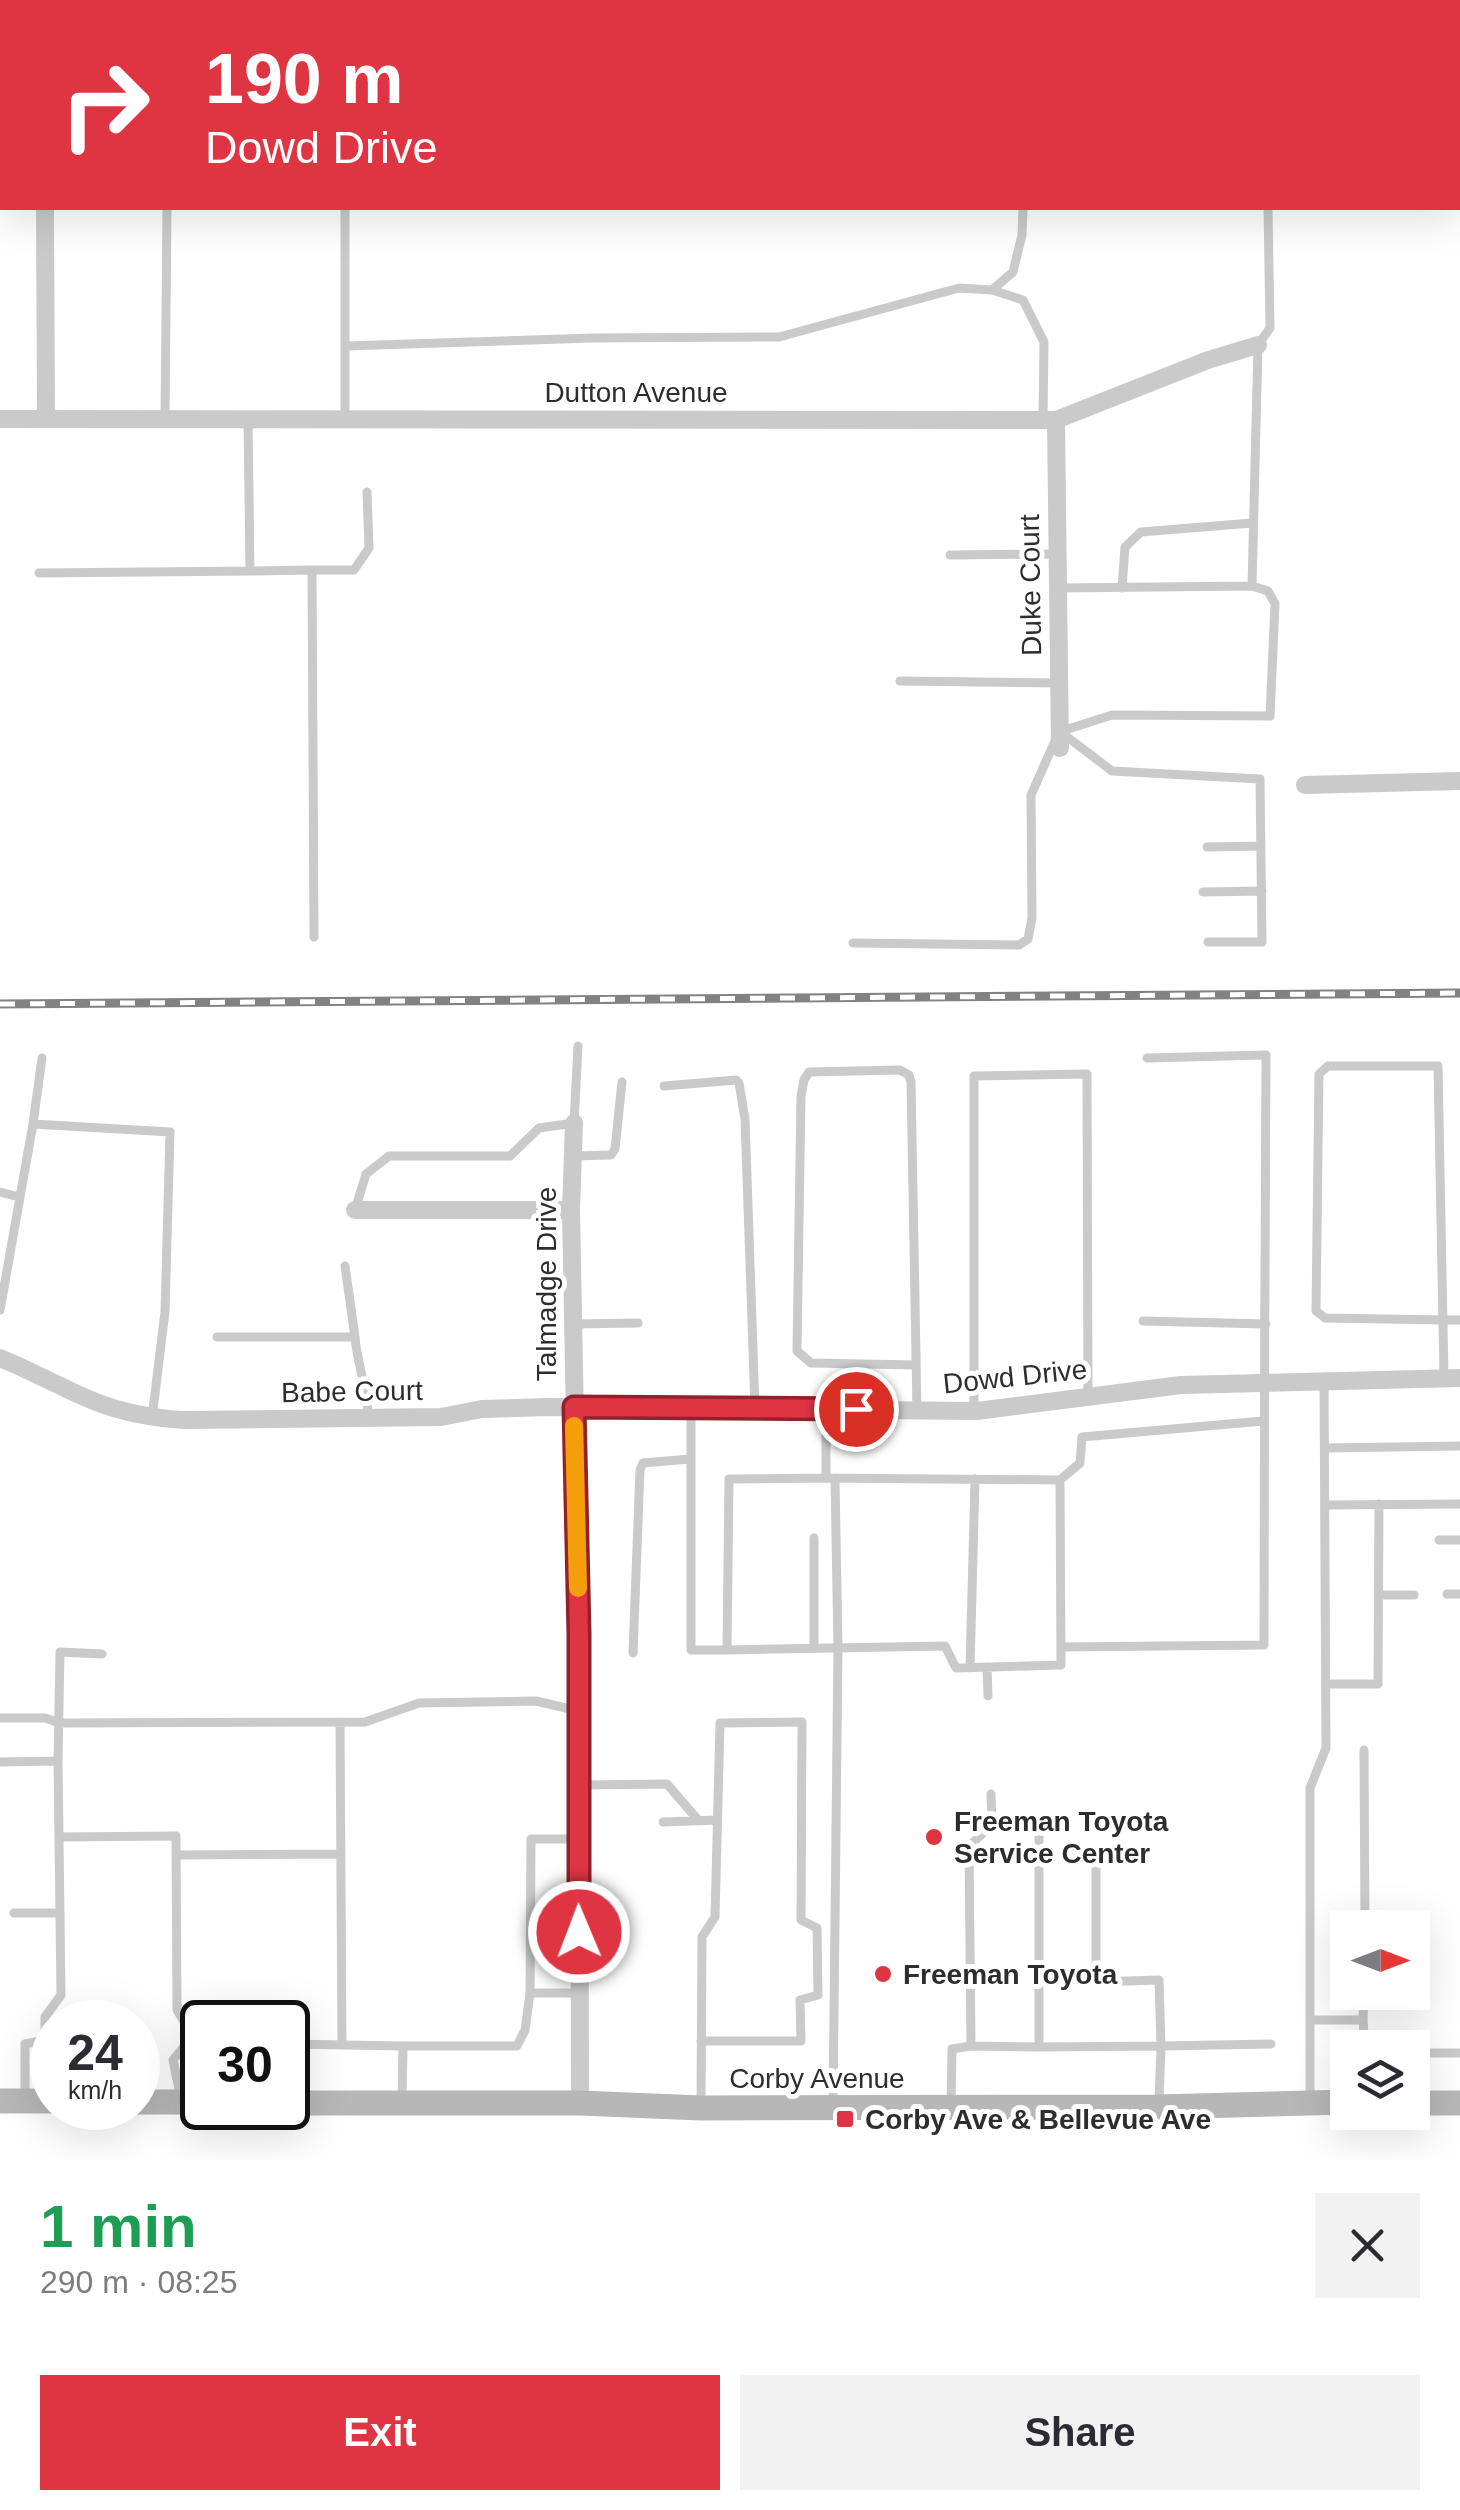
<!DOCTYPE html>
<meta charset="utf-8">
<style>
body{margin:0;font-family:Arial,sans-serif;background:#f2f2f3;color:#2b2b33;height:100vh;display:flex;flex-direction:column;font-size:38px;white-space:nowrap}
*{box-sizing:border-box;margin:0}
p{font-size:32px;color:#7c7c81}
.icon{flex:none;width:55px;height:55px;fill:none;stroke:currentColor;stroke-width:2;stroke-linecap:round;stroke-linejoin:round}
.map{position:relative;height:2160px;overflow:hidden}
.sheet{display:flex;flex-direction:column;background:#fff;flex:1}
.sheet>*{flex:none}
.banner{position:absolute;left:0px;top:0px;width:1460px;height:210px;box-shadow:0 10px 40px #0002;background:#df3543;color:#fff;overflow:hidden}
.needle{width:65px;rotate:90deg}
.buttons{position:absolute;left:1330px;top:1910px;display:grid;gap:20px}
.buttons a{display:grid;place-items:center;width:100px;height:100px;border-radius:0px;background:#fff;box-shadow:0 10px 40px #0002;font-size:50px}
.speed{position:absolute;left:30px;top:2000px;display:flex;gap:20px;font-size:50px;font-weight:700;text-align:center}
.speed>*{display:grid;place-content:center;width:130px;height:130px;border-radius:50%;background:#fff;box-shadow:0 10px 40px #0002;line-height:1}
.speed small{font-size:25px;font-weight:400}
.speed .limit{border:5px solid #111;border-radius:15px;background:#fff;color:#111}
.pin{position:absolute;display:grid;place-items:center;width:85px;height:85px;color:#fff;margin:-42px;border:5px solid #fff;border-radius:50%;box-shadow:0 2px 10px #0007}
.me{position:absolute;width:110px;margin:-55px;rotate:359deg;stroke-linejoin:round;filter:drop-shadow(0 0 8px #0008)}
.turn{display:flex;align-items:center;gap:35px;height:210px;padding:0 40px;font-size:45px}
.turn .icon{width:130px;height:130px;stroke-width:2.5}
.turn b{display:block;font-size:70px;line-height:85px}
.round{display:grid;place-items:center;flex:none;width:105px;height:105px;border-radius:0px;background:#f2f2f3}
.overview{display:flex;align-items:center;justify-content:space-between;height:170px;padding:0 40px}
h1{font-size:60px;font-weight:600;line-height:75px;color:#1e9e55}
.primary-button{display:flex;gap:20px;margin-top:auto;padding:20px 40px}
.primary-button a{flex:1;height:115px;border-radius:0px;background:#df3543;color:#fff;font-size:40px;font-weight:600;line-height:115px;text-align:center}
.primary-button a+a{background:#f2f2f3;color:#2b2b33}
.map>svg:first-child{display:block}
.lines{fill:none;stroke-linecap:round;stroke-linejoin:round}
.stream{stroke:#c7ddea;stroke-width:5}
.lane{stroke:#cacaca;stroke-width:9}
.street{stroke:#cacaca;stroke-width:18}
.secondary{stroke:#b7b7b7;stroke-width:25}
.rail-casing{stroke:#828282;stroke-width:9}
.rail{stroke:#fff;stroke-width:5;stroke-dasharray:15;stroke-linecap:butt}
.route-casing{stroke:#91222c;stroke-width:25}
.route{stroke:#df3543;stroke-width:18}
.slow{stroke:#f59e0b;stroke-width:18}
.poi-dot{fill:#df3543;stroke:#fff;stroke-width:4}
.labels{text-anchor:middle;stroke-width:10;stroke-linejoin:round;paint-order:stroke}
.street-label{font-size:28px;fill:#2d2d2d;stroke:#fff}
.poi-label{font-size:28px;font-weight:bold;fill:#2d2d2d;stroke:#fff;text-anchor:start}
</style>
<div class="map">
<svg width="1460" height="2160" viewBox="0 0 1460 2160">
<rect width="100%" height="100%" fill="#fff"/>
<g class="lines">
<path class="stream" d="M1196,0L1199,2
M1458,205L1460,207"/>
<path class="lane" d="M662,0L663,2
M168,2V0
M364,2L371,0
M1023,208L1022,235L1013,272L992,290L1023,300L1044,342L1043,420
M345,346L593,338L779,337L959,288L992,290
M165,419L167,208
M345,419V208
M950,555L1057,554
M312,570H354L369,548L367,492
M250,571L312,570L314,937
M39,573L250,571L248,419
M1252,586L1258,345L1270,328L1268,208
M1122,588L1125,547L1141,532L1252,523
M900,681L1059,683
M1062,733L1112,771L1260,779L1262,942H1208
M1207,847L1261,846
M1203,892L1262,891
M853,943L1019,945L1028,939L1032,918L1031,795L1059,732L1112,715L1270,716L1275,604L1268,591L1252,586L1058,588
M664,1086L736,1080L739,1083L745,1119L755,1408
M33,1124L42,1058
M573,1156L611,1155L615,1149L622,1082
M0,1192L19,1197
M355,1210L366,1174L389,1156H510L539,1128L574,1123L578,1046
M345,1266L355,1337
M0,1310L33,1124L170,1132L165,1312L152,1418
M1143,1321L1266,1324
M573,1324L638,1323
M217,1337H355C357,1365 368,1388 368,1417
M916,1365L811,1363L797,1351L801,1096L804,1080L809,1072L900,1070L909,1075L911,1082L917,1411
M1444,1377L1438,1066H1328L1319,1074L1316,1311L1325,1318L1444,1320H1460
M691,1408V1650H727
M826,1410V1478L1060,1480L1061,1665L956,1668L945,1646L727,1650L729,1479L826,1478
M974,1411V1076L1087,1074L1088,1397
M1326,1448L1460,1446
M1060,1480L1080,1463L1082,1437L1263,1421
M1326,1505L1460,1504
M814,1538V1648
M1439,1540H1460
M1447,1594H1460
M1380,1595H1414
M1061,1647L1264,1645C1263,1448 1266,1252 1266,1055L1147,1058
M633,1653L640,1470L643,1463L690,1459
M987,1667L988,1696
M970,1668L975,1479
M1326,1684H1378L1379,1504
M0,1718H45L60,1723L365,1722L419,1703L536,1701L579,1711
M340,1722L342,2045
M1364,1750L1365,1928
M58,1761L60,1652L102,1654
M0,1762L58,1761L61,1995L45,2017V2040L25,2044V2098
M579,1785L667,1784L699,1821
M991,1794L992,1825
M663,1822L717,1820
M59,1837L176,1836L177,2010L186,2025V2044
M176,1855L341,1854
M1096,1856V1982L1159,1980L1161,2046L1271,2044
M14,1913H60
M530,1993L531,1839H578
M1311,2020H1363L1365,2048
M1363,2020L1364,1992
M288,2044L403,2046L402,2102
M403,2046H517L525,2030L530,1993H580
M1039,2047L1161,2046L1159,2102
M1412,2053H1460
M181,2099L173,2060L186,2044H202
M1310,2099V1788L1326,1748L1324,1382
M701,2105L702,1937L715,1917L720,1723L802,1722L801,1920L817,1928L818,1995L800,2000L801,2041H701
M833,2105L838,1648L835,1478
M951,2105L952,2049L971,2046L1039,2047V1826L992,1825L969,1846L971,2046"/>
<path class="street" d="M43,0V2
M45,208L46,419
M0,419L1056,420L1208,360L1258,345
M1056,420L1060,748
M1305,785L1460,781
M574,1123L571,1210L579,1634L580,2103
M355,1210H571
M0,1358C33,1371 63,1389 96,1402C124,1413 153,1418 183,1420L441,1417L482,1409L548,1407L977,1411L1181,1385L1460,1378"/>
<path class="secondary" d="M0,2101H52
M138,2102H202
M288,2103H580L701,2108L1158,2107L1348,2102
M1412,2103H1460"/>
<defs>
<path id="rail" d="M0,1004L1460,993"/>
</defs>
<use href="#rail" class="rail-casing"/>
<use href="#rail" class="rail"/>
</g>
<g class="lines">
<defs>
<path id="route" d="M579,1932V1634L574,1407L856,1409"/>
</defs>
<use href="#route" class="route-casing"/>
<use href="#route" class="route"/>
<path class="slow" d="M574,1426L578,1588"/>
</g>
<g class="poi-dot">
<circle cx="934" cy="1837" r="10"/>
<circle cx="883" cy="1974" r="10"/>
<rect x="835" y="2109" width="20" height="20" rx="5"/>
</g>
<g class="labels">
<g class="street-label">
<text x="636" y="402">Dutton Avenue</text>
<text transform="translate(1030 585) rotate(-91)" y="10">Duke Court</text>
<text transform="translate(546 1284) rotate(-90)" y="10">Talmadge Drive</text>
<text transform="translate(1015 1376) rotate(-6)" y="10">Dowd Drive</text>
<text transform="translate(352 1391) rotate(-1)" y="10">Babe Court</text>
<text x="817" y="2088">Corby Avenue</text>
</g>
<g class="poi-label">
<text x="954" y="1831">Freeman Toyota<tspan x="954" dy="32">Service Center</tspan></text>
<text x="903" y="1984">Freeman Toyota</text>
<text x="865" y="2129">Corby Ave &amp; Bellevue Ave</text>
</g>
</g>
</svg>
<div class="buttons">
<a><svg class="needle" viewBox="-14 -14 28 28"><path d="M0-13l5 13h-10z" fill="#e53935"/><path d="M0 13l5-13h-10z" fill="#7c7c81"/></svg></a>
<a><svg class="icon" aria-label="layers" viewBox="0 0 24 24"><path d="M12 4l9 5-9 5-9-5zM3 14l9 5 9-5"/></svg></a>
</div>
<div class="speed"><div>24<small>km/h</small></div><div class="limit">30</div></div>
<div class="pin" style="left:856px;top:1409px;background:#d93025"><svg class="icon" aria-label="arrive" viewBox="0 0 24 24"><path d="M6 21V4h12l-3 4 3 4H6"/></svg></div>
<svg class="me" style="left:579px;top:1932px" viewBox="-20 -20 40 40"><circle r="17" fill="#df3543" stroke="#fff" stroke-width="3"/><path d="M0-11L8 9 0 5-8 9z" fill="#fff"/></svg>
<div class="banner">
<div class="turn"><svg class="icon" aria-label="right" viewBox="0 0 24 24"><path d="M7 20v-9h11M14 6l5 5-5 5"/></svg><div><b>190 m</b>Dowd Drive</div></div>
</div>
</div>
<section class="sheet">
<div class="overview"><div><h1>1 min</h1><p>290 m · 08:25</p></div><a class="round"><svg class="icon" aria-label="close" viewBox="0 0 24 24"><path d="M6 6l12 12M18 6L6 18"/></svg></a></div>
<div class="primary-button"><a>Exit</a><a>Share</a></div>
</section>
